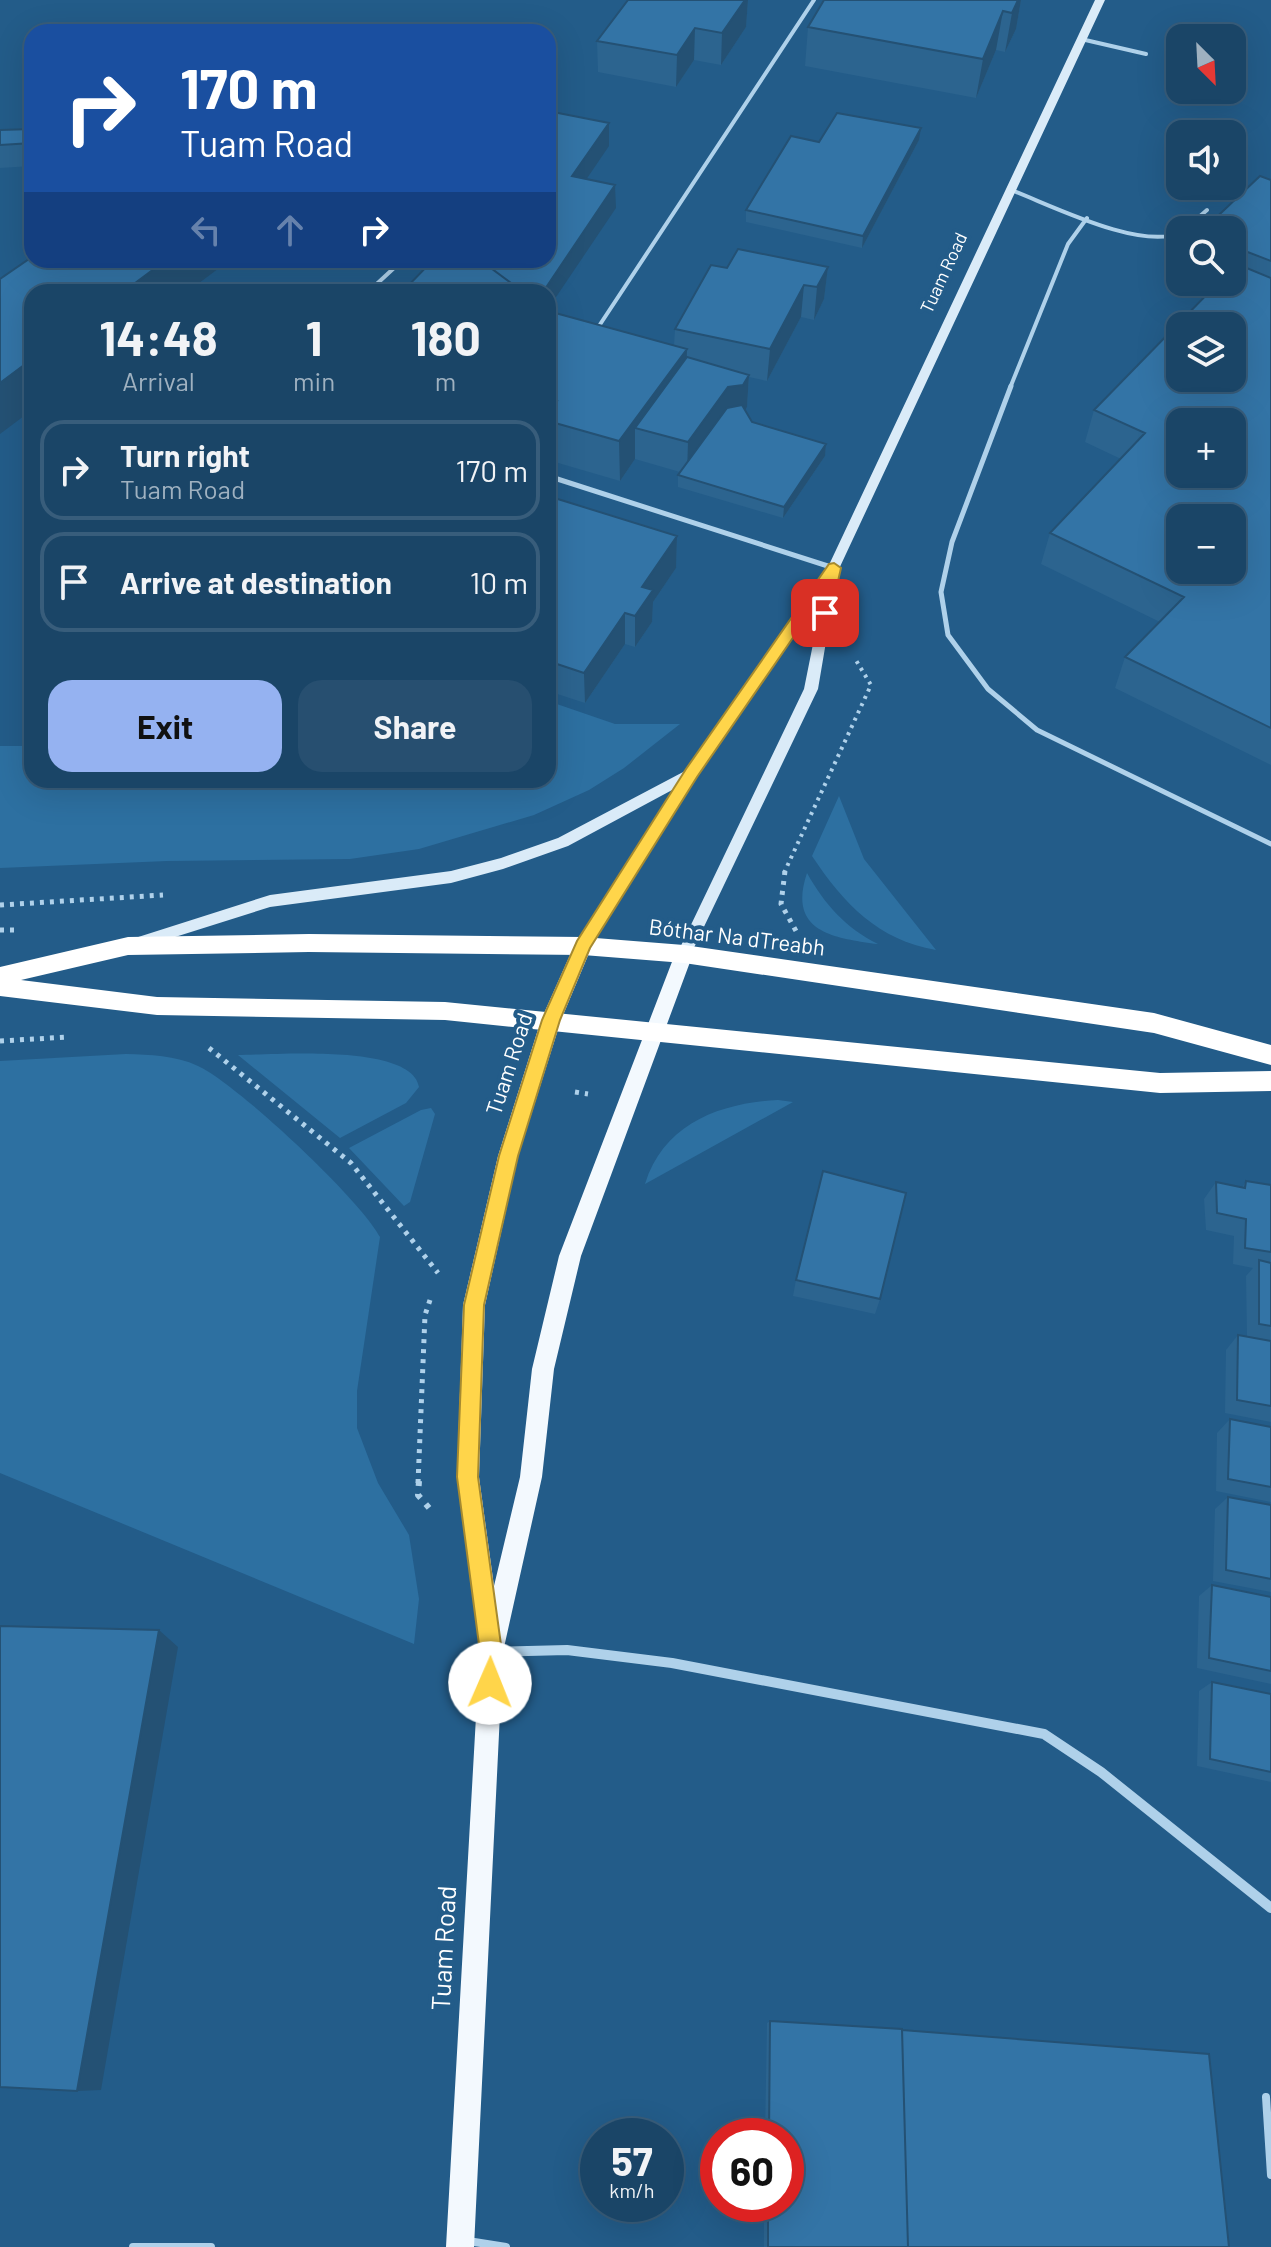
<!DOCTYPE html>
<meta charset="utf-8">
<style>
body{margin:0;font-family:Barlow,sans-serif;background:#274f70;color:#f1f3f6;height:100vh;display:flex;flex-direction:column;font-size:30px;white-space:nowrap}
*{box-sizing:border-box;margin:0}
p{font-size:26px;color:#9fb1c0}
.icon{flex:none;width:44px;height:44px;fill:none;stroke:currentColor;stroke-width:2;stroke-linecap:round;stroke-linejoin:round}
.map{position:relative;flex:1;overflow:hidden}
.drawer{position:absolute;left:24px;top:284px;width:532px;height:504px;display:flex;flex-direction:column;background:#1a4567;border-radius:24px;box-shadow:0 8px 32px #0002,0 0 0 2px #385d7b}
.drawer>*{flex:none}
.guide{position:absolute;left:24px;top:24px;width:532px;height:244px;border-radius:24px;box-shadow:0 8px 32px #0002,0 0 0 2px #385d7b;background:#1a4fa0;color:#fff;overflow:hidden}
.needle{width:52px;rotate:156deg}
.fabs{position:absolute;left:1166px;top:24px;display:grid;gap:16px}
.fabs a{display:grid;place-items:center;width:80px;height:80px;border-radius:16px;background:#1a4567;box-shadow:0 8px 32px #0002,0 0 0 2px #385d7b;font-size:40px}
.speed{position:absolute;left:580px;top:2118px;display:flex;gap:16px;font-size:40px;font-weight:700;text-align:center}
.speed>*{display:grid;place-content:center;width:104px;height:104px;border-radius:50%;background:#1a4567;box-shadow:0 8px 32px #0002,0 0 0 2px #385d7b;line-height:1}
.speed small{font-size:20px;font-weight:400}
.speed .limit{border:12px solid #d22;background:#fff;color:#111}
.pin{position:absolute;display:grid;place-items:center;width:68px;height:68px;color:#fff;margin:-34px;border-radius:16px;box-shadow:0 4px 12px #0006}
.me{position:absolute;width:88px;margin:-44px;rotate:1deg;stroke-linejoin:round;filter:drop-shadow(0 0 6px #0008)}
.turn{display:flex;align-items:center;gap:28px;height:168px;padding:0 24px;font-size:36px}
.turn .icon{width:104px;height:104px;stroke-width:2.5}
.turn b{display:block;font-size:56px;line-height:68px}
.lanes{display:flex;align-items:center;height:76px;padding:0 24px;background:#0003;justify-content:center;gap:40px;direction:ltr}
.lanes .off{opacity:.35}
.eta{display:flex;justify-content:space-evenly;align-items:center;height:136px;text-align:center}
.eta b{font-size:48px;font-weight:700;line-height:56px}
.action{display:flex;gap:16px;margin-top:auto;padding:16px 24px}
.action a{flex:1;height:92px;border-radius:24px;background:#95b2f1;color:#111;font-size:32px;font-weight:700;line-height:92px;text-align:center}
.action a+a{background:#274f70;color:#f1f3f6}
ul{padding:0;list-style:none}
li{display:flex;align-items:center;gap:24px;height:100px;margin:0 16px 12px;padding:0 8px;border:4px solid #385d7b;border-radius:24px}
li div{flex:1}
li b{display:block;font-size:30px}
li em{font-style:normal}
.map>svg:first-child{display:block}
.green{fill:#2d70a1}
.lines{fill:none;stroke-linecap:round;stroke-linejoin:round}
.path-far2{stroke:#afd1ea;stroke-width:4;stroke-dasharray:3 5;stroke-linecap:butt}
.path-far1{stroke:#afd1ea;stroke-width:5;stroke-dasharray:4 6;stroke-linecap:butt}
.path{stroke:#afd1ea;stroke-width:6;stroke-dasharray:5 8;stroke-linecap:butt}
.lane-far2{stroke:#afd1ea;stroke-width:4}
.lane-far1{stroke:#afd1ea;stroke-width:5}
.lane{stroke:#afd1ea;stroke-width:8}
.street{stroke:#afd1ea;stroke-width:10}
.secondary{fill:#daebf8;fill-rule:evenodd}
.primary{fill:#f3f9fe;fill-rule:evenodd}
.highway{fill:#fff;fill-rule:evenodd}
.wall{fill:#2c648f}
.shaded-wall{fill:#245174}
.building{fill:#3374a6;stroke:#245174;stroke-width:2;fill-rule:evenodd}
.route{fill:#ffd54a;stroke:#a68a30;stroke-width:2}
.labels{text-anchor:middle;stroke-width:8;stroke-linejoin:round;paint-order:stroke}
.far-street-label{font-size:18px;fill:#fff;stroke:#235c89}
.street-label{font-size:22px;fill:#fff;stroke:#235c89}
.near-street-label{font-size:26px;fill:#fff;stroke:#235c89}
</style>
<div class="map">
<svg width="1271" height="2247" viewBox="0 0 1271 2247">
<rect width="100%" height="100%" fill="#235c89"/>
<path class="green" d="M548,701L615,724H680L624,768L589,790L534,815L419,849L350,859L167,861L0,868V746H32V780H548Z
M839,796L864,859L936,950C878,940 844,904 812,856Z
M807,873C825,905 846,928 878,944C834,938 787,932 807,873Z
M126,1054C150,1055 175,1055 198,1066C236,1083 362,1201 380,1237L357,1391V1428L378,1483L409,1535L419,1599L414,1644L0,1473V1061Z
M238,1055C273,1055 412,1043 419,1087L406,1103L340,1138Z
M778,1100L793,1102L645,1184C664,1123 721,1103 778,1100Z
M431,1108L435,1114L410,1202L404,1206L349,1148L421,1110Z"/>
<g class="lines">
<path class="path-far2" d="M784,873L871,685L854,657"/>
<path class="path-far1" d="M785,871L781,904L796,931
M0,905L163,895
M0,930H15
M0,1041L68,1037
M209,1048L351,1163L438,1273
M575,1092L588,1094
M418,1483L425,1315L431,1297"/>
<path class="path" d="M419,1481L418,1495L430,1509"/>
<path class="lane-far2" d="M1081,39L1146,54
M1011,190C1053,206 1139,250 1180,233
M1184,230L1207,210
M368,292L394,268
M599,326L814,0
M1010,388L1068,244L1087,218"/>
<path class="lane-far1" d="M1011,386L952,542L941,592L948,635L988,689L1037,730L1271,844
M548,476L834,568"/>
<path class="lane" d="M1266,2097L1271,2175
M468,2241L506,2247
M133,2247H211"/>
<path class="street" d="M492,1652L567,1650L672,1663L1044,1734L1101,1772L1271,1908"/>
<path class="secondary" d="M1095,0H1105L838,571L818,689L689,958L684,960L677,954L804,689L823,594L696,777L588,950H578L576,946L674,789L568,846L503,869L451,883L270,907L137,949L132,947L130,943L132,939L270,895L451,871L501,858L558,838L685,771L828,567Z"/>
<path class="primary" d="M583,939L590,941L592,946L561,1020L518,1156L485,1305L479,1477L494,1586L520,1477L532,1369L559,1256L675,954L677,949H691L693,954L581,1256L554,1369L542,1477L503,1652L474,2247H446L480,1646L457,1477L463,1305L498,1156L541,1020L574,946L576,941Z"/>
<path class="highway" d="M309,934L583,937L684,945L1154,1013L1271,1045V1065L1154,1033L684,963L583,955L309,952L128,955L21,980L157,997L445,1002L1160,1073L1271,1071V1091L1160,1093L445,1020L157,1015L0,996V967L128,937Z"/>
</g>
<path class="wall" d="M628,0H748L746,27L721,65L694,60L676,87L598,72L597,41Z
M824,0H1021L1016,29L1005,52L996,50L976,98L805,66L808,27Z
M32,129V166L0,168V130Z
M919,140L862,248L746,222V210L819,142Z
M1271,180V765L1115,688L1125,657L1160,622L1041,564L1050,533L1121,459L1085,442L1094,410L1232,282V230Z
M828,267L824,299L814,320L801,317L767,381L749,377L747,407L745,410L752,422L826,444L825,456L783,518L678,487V475L680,472L635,459L620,481L548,460V311L674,346L675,329L727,268Z
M548,496L677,536L676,568L653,602L652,622L635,647L625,644L585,703L548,691Z
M1246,1181L1271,1185V1422L1225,1413L1226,1350L1238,1335L1247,1336L1246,1276L1253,1268L1233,1264L1234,1236L1206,1230L1204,1199L1216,1182L1242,1188Z
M796,1280L880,1299L875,1314L793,1296Z
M1230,1419L1271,1427V1502L1216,1491L1217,1433Z
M1228,1497L1271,1505V1592L1213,1581L1215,1509Z
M1212,1585L1271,1597V1684L1197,1668L1199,1596Z
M1212,1682L1271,1694V1782L1197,1766L1199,1691Z
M770,2021L1229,2247H764V2204H786V2136H765L767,2023Z"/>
<path class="shaded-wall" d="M745,0H748L746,27L721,65L722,33Z
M1018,0H1021L1016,29L1005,52L1012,13Z
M1003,11L996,50L976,98L983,59Z
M695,28L694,60L676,87L677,55Z
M609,123V146L573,199L572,176Z
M921,128L919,140L862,248L863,236Z
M615,185L616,208L548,309V292H543Z
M166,260H230L187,292H123Z
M828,267L824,299L814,320L817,287Z
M804,285L801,317L767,381L770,349Z
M687,349L686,389L635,428V459L620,481L619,441Z
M32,359V410L0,434V383Z
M749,375L747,407L741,417L687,474L688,442L728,387Z
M826,444L825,456L783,518L784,507Z
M677,536L676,568L653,602L652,622L635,647V616L642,587Z
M625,613V644L585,703L584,673Z
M159,1630L178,1647L101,2090L77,2091Z"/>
<path class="building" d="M628,0H745L722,33L695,28L677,55L597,41Z
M824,0H1018L1012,13L1003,11L983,59L808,27Z
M548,111L609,123L572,176L615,185L543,292H523L480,260H548Z
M837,113L921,128L863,236L746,210L791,136L819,142Z
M32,129V143L0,145V130Z
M1260,176L1271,180V261L1232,246V230H1203Z
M738,249L828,267L817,287L804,285L770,349L675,329L711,265L727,268Z
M32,257V260H166L123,292H32V359L0,383V279Z
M433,260H480L523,292H402Z
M1237,264L1271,278V728L1125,657L1184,597L1050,533L1145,433L1094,410L1219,282H1232V269ZM1180,326H1232V378H1180ZM1180,422H1232V474H1180ZM1180,518H1232V570H1180Z
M548,311L687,349L619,441L548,421V413L557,401L548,398Z
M687,357L749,375L743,385L728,387L688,442L635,428Z
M742,405L752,422L826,444L784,507L678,475L727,408Z
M548,496L677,536L642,587L653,590L635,616L625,613L584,673L548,661Z
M823,1171L906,1193L880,1299L796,1280Z
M1246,1181L1271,1185V1252L1245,1248L1246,1219L1217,1213L1216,1182L1245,1188Z
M1259,1260L1271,1263V1326L1259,1324Z
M1238,1335L1271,1341V1406L1237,1400Z
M1230,1419L1271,1427V1487L1228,1479Z
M1228,1497L1271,1505V1579L1226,1570Z
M1212,1585L1271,1597V1671L1209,1658Z
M0,1626L159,1630L77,2091L0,2087Z
M1212,1682L1271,1694V1772L1210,1759Z
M770,2021L902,2029L908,2247H768V2204H786V2136H769Z
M902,2030L1209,2054L1229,2247H908Z"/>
<path class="route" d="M834,563L841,568L830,617L825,618L818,613L821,597L697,777L590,948L560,1020L518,1156L484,1305L478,1477L502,1652L498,1691L490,1694L482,1691L479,1683L480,1652L457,1477L464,1305L499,1156L542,1020L577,941L686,769L829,564Z"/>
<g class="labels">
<g class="far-street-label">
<text transform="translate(944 273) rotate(-65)" y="6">Tuam Road</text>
</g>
<g class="street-label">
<text transform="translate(737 937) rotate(7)" y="8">Bóthar Na dTreabh</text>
<text transform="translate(509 1064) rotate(-72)" y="8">Tuam Road</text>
</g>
<g class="near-street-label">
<text transform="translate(444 1948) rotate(-87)" y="9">Tuam Road</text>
</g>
</g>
</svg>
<div class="fabs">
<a><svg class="needle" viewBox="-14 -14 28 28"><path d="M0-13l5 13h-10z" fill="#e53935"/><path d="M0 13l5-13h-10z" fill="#9fb1c0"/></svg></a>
<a><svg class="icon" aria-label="sound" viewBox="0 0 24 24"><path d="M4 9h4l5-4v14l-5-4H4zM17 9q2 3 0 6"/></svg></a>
<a><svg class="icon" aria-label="search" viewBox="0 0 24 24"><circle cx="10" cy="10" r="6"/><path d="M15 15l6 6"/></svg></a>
<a><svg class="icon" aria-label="layers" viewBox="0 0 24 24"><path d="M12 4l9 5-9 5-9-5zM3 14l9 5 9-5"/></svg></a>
<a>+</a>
<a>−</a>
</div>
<div class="speed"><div>57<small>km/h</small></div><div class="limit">60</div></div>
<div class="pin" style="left:825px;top:613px;background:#d93025"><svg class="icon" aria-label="arrive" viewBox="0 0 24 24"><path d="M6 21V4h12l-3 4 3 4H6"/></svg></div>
<svg class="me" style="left:490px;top:1683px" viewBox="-20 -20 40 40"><circle r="19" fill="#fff"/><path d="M0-13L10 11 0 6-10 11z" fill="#ffd54a"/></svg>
<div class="guide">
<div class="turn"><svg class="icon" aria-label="right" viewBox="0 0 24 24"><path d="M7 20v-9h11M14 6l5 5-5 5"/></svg><div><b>170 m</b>Tuam Road</div></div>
<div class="lanes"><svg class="icon off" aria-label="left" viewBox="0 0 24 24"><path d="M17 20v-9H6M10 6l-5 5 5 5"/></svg><svg class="icon off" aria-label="ahead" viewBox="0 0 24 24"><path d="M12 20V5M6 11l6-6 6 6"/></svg><svg class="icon" aria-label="right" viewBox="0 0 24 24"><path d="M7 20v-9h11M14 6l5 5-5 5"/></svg></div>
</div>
<section class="drawer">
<div class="eta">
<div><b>14:48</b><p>Arrival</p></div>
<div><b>1</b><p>min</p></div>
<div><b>180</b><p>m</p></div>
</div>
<ul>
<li><svg class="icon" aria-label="right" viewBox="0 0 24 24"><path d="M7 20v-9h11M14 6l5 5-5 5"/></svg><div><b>Turn right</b><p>Tuam Road</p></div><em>170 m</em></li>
<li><svg class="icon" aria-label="arrive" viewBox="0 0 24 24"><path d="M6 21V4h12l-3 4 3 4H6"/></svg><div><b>Arrive at destination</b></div><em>10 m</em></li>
</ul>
<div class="action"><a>Exit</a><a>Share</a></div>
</section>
</div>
